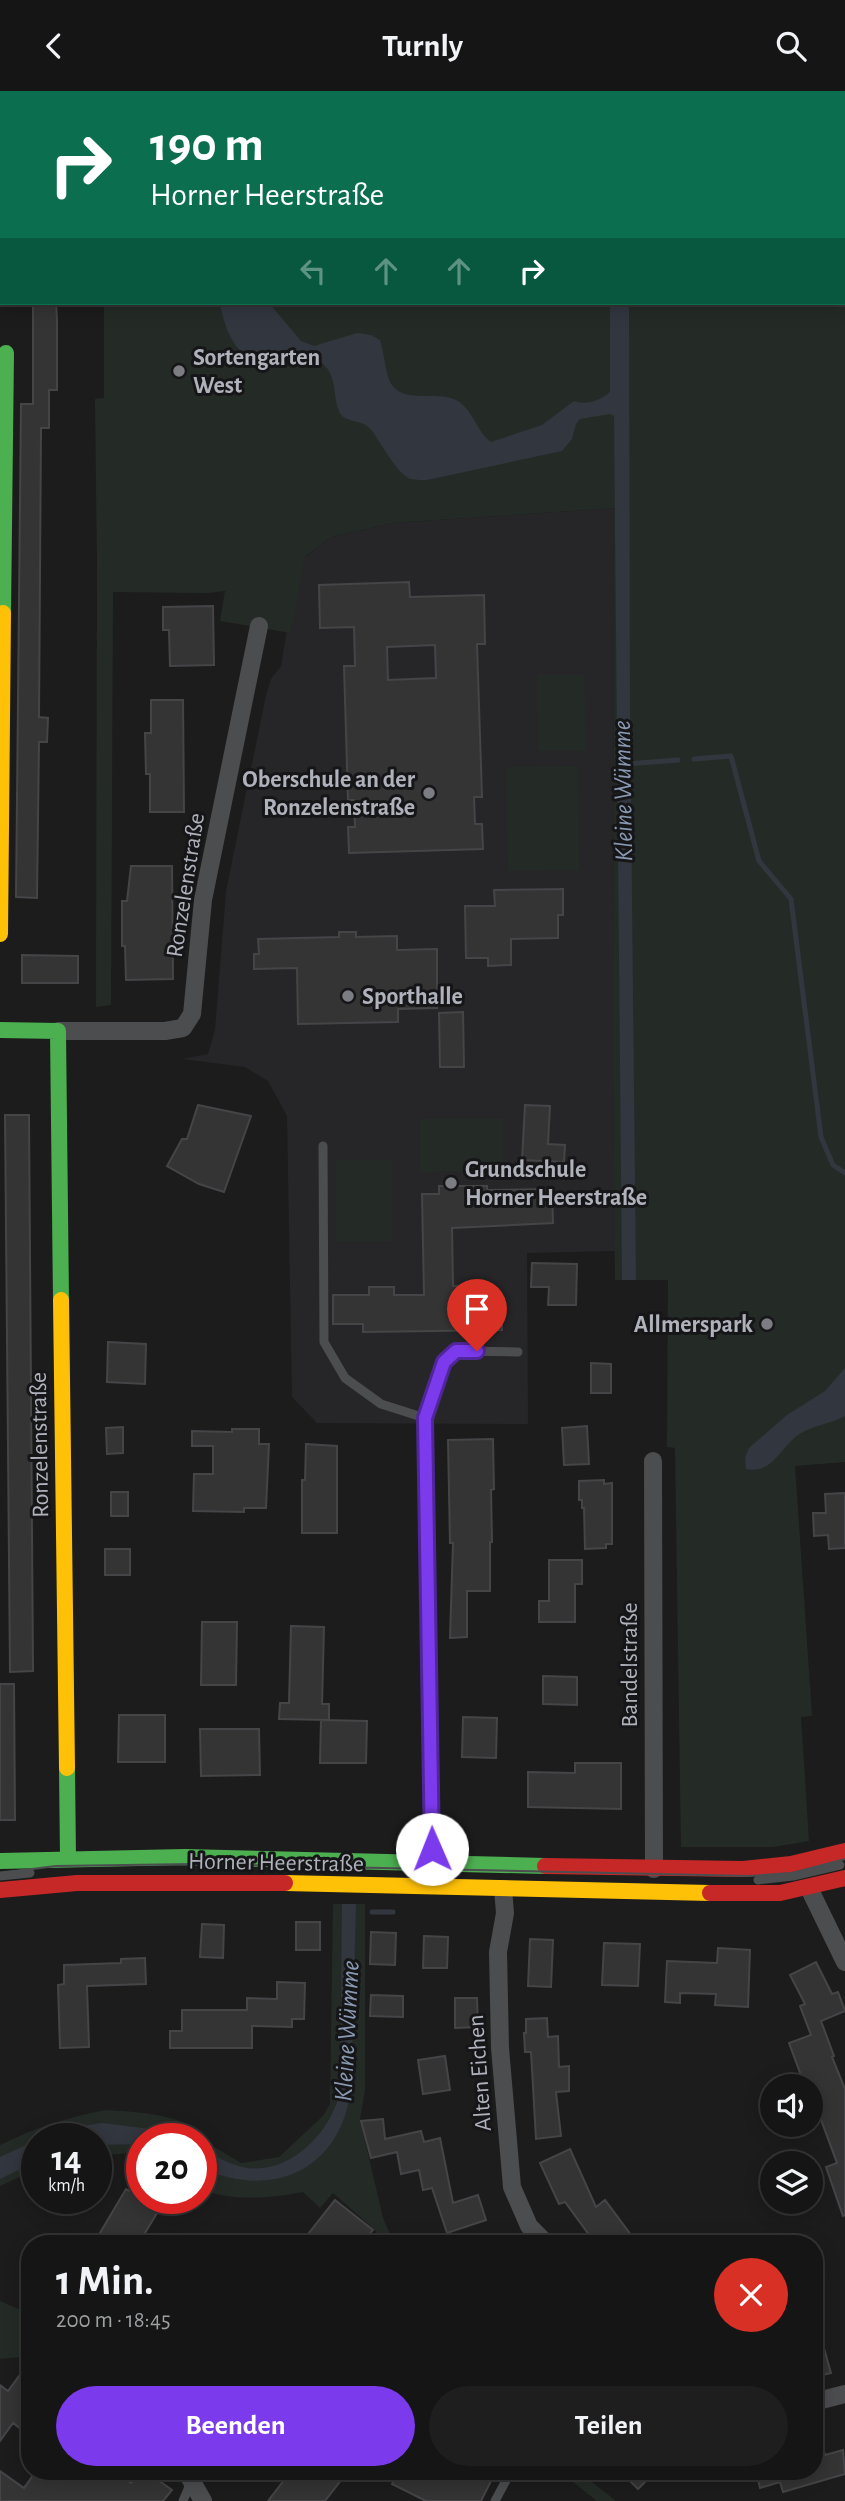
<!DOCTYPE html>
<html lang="de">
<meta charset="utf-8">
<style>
body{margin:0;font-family:"Alegreya Sans",sans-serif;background:#1e1e1e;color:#f1f3f6;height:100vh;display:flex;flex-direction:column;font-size:26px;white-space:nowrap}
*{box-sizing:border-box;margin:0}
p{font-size:23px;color:#9d9fa0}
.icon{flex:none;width:38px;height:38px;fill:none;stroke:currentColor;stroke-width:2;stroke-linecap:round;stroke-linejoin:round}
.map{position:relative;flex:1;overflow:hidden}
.drawer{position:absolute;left:21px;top:2144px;width:802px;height:245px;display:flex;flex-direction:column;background:#151515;border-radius:28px;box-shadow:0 4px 18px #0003,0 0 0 2px #343434}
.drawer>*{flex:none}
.banner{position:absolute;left:0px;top:0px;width:845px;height:214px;box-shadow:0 4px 18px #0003,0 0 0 2px #343434;background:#0b6e4f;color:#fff;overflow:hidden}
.controls{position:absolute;left:760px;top:1983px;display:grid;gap:14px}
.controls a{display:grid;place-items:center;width:63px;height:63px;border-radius:50%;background:#151515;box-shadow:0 4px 18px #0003,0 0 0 2px #343434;font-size:35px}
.speed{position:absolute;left:21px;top:2032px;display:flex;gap:14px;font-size:35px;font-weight:700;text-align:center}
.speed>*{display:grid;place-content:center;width:91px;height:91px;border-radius:50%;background:#151515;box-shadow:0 4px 18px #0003,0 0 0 2px #343434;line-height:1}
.speed small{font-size:18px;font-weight:400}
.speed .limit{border:10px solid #d22;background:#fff;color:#111}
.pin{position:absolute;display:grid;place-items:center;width:60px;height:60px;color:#fff;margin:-72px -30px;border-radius:50% 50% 50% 0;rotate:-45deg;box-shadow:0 0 7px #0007}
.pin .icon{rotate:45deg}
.me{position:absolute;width:77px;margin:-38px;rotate:359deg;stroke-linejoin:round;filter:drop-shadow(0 0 5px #0008)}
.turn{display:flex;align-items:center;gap:24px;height:147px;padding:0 35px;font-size:32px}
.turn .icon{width:91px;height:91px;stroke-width:2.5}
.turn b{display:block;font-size:49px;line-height:60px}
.lanes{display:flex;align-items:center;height:66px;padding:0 35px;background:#0003;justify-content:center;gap:35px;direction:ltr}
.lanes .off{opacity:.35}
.round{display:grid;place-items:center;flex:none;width:74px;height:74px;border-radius:37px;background:#1e1e1e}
.summary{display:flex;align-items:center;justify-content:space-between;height:119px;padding:0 35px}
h1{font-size:42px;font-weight:700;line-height:52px}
.button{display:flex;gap:14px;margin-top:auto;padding:14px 35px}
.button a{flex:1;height:80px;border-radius:42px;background:#7c3aed;color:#fff;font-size:28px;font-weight:700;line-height:80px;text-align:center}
.button a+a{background:#1e1e1e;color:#f1f3f6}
header{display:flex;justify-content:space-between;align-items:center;height:91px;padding:0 35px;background:#151515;font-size:32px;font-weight:700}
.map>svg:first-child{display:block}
.built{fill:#262628}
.green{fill:#242b26}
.water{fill:#32363f}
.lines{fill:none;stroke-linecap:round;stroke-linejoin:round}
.stream{stroke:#32363f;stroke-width:5}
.building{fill:#343435;stroke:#454548;stroke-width:2;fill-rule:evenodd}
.lane{stroke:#4c4d4f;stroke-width:9}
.street{stroke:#4c4d4f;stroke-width:18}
.fast{stroke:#4caf50;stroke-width:16}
.slow{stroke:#ffc107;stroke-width:16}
.jam{stroke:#c62828;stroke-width:16}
.tram{stroke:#4c4d50;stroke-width:2}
.route-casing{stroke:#51269a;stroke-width:18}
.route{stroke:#7c3aed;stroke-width:12}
.poi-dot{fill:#7c7d83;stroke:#161618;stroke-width:2.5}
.labels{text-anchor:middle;stroke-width:6;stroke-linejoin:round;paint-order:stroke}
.poi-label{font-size:24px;font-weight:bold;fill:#afb1bb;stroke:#161618;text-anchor:start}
.street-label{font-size:24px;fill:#afb1bb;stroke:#161618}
.water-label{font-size:26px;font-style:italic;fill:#8a99b2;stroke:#161618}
</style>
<header><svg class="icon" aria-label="back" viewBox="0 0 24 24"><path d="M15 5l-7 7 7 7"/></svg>Turnly<svg class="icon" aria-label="search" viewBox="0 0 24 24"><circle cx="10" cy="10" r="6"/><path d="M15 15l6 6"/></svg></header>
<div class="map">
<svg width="845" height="2410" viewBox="0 0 845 2410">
<rect width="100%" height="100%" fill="#1c1c1c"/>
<path class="built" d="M614,417L613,973L615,1160L527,1162L528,1333L317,1332L292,1306L287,1025L268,990L245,976L182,968L208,963L215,939L226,800L266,604L271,588L281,575L298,472L331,446L393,432Z"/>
<path class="green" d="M0,0H845V1371L795,1375L812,1625L801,1626L809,1750L773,1756H681L675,1357L667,1356L668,1189H615L613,973L614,417L393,432L331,446L305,466L291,542L220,530L225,500L208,502L113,501L111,914L96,916L97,471L95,308L104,307V212H844V2H2L0,146Z
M537,584H584L586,660H538Z
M577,675L579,779L508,780L506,676Z
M420,1028H503V1080L420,1081Z
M336,1069H392V1150H336Z
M333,1813H365V1999L360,2028L383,2127L394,2152H382L375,2139L333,2102L320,2117L303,2101C272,2107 231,2111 201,2098V2048L241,2072L279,2066L323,2025L330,2013Z
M106,2019C136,2021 163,2022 190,2034L193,2045L201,2047L142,2048V2061L96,2065V2048H37V2078L0,2095V2054C35,2037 68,2026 106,2019Z
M0,2210L30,2223V2265L0,2268Z
M559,2380H578L616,2410H597Z"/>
<path class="water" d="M220,212H269L301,250L314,255L357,242L371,244L380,249C390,284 381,307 429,305C438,305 448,305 456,309C473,318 476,340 491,351L542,334L574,310C586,315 601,309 610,301V212H629L630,616L636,1189H622L614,325L610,323L580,328L576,333L572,348L562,360L427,389C422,389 416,389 411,388C398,383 388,363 380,352C376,346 373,339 367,335C359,329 343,331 339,320C333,306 337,287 325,275C304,253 288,272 265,271C236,271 224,236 220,212Z
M845,1277V1325C832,1332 816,1334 803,1341C781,1352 775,1384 746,1378L745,1367L749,1357L787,1324L825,1300Z
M342,1813H356L351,1995C343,2077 275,2110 201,2077V2057C215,2064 231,2075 247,2077C291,2083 331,2041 340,2001Z
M102,2032L151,2038L179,2047L142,2048V2053L96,2054V2048L41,2047L75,2036Z
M37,2049V2070L0,2088V2066Z"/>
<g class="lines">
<path class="stream" d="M694,668L731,665L759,770L791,808L821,1046L833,1074L845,1082
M626,673L678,669
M372,1821H393"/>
</g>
<path class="building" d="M33,212H56L57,229V299H49V337H41L39,626L48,627L47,651H39L37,807L16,806L21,313H33Z
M409,491L410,506L484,504L485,553H477L482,706H474L475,733H482L483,758L349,762L348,736H355L354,709H348L344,575H355L354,536L320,537L319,494ZM435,554L436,587L388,589L387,556Z
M213,515L214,574L170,575L169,539H163V516Z
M151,609H183L184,721H150V683H146L145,642H151Z
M131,775H172L173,888L126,889L125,855H122V810H127Z
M563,798V824H558V847L511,848V874L488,875V867H466L465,815H495L494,799Z
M339,841H356V846L397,845V859L437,858V917L398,918V931L298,933L297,877L254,878V863H259L258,848L339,846Z
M22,864L78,865V892H22Z
M463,921L464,976H440L439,922Z
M198,1014L251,1025L224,1101L199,1093L167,1075L182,1048H187Z
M525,1014L550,1015L548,1053L565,1054L564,1071L522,1069Z
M5,1024H29L33,1580L10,1581Z
M439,1095H487V1099L552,1098L553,1132L452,1137L453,1195L486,1194V1204H501L502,1239L363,1241V1233H333V1204H369V1196H394V1204H424L422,1103H439Z
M532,1172L577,1173L576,1214H548L549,1196H531Z
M108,1251L146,1253L145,1293L107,1291Z
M591,1272L611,1273V1302H591Z
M587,1335L589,1373L564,1374L562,1337Z
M123,1336V1362L107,1363L106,1337Z
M232,1338H259V1353H269L266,1417H244V1421L193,1420L194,1383H213V1355H192V1340L232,1341Z
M493,1348L494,1398L491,1399L492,1451H490V1500H467V1546L450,1547L453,1452H450L448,1349Z
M306,1353L337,1355V1442H302V1389H305Z
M604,1389V1393L612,1392V1453H606V1457L585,1458L584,1417H582V1409H579V1390Z
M111,1401H128V1425H111Z
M845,1402V1457L829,1458L828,1444L814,1445L813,1422H826L825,1403Z
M105,1458H130V1484H105Z
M549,1469H582V1493H575V1531H539V1510H549Z
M202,1531H237L236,1594H201Z
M291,1535L324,1536L322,1613H329V1629L279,1628L280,1612H289Z
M543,1585L577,1586V1614L543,1613Z
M0,1593H14L15,1729H0Z
M119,1624H165V1671H118Z
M463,1626L497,1627L496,1667L462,1666Z
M321,1629L367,1630L366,1672H320Z
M200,1638H259L260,1684L201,1685Z
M575,1672H621V1718L528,1716V1681L575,1682Z
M296,1831H320V1859H296Z
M202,1833L224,1834L223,1867L200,1866Z
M371,1841L396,1842L395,1874L370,1873Z
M424,1845L448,1846L447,1877H423Z
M530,1848L553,1849L551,1896L528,1895Z
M604,1852L640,1853L638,1895L602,1894Z
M718,1857L750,1859L748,1916L715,1914L716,1903L680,1902V1912L665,1911L667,1870L717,1872Z
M145,1867L146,1893L87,1895L89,1956L60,1957L58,1894L64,1893V1874L121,1872V1868Z
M816,1871L832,1903L838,1901L845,1920L821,1930L834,1965L832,1966L845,1998V2124L843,2125L826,2076L837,2072L814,2010L810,2012V1995H805L789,1952L811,1944L800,1915L805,1913L790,1884Z
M277,1891L305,1892L304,1928H292V1936L252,1935V1957H170V1940H182V1919H247V1907L277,1908Z
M371,1904L403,1905V1926L370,1925Z
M455,1907H477L478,1936L455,1937Z
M547,1927L548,1946L558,1945L559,1976L569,1975V2000L556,2001L561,2045L536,2048L531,1961H525L524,1942H526V1928Z
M445,1965L450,1999L423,2003L418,1969Z
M383,2028L385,2048L421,2040L424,2051L440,2047L453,2112L478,2104L486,2129L447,2142L432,2097L423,2099L419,2079L401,2083L397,2061L371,2067L361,2030Z
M570,2058L596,2116L605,2109L637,2152H595L565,2111L559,2113L540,2072Z
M126,2098L160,2117L139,2152H94Z
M335,2109L373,2139L362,2152H301Z
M818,2236L831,2282L814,2286V2237Z
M30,2270V2345L13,2332L0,2350V2294L8,2300Z
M818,2337L825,2364L843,2359L845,2383L783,2401L780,2391L760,2397L756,2380H814V2338Z
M0,2380L24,2397L36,2380H114L131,2392L139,2380H145L172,2399L163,2410H0Z
M291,2380H348L325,2410H268Z
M398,2380H447L466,2389L471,2380H496L481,2410H426L392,2393Z
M620,2380H656L638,2398Z"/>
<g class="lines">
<path class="lane" d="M811,0L816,2
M844,11L845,12
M323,1055L324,1251L345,1287L381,1313L425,1327
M432,1770L425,1327L445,1271L456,1260L518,1261
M0,1785L30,1782
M758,1789L793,1785L840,1774
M183,2410L191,2391
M495,2410L511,2380"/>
<path class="street" d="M58,940H165L183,937L192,923L203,809L259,535
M653,1370L654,1778
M809,1797L845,1871
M503,1798L505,1822L498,1861L500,1957L512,2096L529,2135L546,2152
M814,2311L845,2303
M186,2380L203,2410"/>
<path class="fast" d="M3,522L6,262
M0,939L58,940L61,1209
M67,1677L68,1767
M0,1770L185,1766L545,1775"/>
<path class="slow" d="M0,843L3,522
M61,1209L67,1677
M285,1792L710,1802"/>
<path class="jam" d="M545,1775L743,1778L791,1773L845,1760
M0,1799L77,1792H285
M710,1802H780L845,1787"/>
<path class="tram" d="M0,1782L56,1775L193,1773L749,1785L792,1782L845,1768"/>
</g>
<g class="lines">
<defs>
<path id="route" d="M432,1758L425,1327L444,1271L456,1260H477"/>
</defs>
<use href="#route" class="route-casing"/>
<use href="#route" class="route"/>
</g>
<g class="poi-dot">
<circle cx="179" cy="280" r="7"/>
<circle cx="429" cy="702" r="7"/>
<circle cx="348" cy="905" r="7"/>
<circle cx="451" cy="1092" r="7"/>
<circle cx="767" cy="1233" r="7"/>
</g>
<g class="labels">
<g class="poi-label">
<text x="193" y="274">Sortengarten<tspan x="193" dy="28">West</tspan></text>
<text x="415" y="696" text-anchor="end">Oberschule an der<tspan x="415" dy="28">Ronzelenstraße</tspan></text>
<text x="362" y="913">Sporthalle</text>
<text x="465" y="1086">Grundschule<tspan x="465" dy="28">Horner Heerstraße</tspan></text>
<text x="753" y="1241" text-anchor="end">Allmerspark</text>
</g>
<g class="street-label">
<text transform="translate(185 794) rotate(-81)" y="8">Ronzelenstraße</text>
<text transform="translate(39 1354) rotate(-91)" y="8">Ronzelenstraße</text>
<text transform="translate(629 1574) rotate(-90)" y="8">Bandelstraße</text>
<text transform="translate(276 1771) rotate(1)" y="8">Horner Heerstraße</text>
<text transform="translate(479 1982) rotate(-94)" y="8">Alten Eichen</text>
</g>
<g class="water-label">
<text transform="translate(622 700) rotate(-91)" y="9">Kleine Wümme</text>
<text transform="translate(346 1940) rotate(-87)" y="9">Kleine Wümme</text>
</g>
</g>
</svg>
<div class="controls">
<a><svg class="icon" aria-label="sound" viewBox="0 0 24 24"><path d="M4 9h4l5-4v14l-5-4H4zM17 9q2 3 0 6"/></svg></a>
<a><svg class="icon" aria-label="layers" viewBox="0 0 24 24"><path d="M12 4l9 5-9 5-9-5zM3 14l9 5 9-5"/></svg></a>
</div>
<div class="speed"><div>14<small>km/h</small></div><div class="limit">20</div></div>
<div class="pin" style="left:477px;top:1260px;background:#d93025"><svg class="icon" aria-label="arrive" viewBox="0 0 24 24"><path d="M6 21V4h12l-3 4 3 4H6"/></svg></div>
<svg class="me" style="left:432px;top:1758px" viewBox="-20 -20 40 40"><circle r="19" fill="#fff"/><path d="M0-13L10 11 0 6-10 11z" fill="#7c3aed"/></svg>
<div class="banner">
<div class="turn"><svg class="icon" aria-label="right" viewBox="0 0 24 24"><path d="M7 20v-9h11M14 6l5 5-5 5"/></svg><div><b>190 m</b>Horner Heerstraße</div></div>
<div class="lanes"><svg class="icon off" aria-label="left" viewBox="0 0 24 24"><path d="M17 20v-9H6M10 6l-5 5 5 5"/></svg><svg class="icon off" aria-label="ahead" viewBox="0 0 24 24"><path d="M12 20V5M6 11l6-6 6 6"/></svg><svg class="icon off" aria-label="ahead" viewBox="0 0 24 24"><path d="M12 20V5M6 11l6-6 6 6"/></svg><svg class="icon" aria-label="right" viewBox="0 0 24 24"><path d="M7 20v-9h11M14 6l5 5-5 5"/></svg></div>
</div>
<section class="drawer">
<div class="summary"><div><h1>1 Min.</h1><p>200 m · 18:45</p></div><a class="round" style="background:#d93025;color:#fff"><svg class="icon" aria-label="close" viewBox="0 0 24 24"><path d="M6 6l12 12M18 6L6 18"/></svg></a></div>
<div class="button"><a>Beenden</a><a>Teilen</a></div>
</section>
</div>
